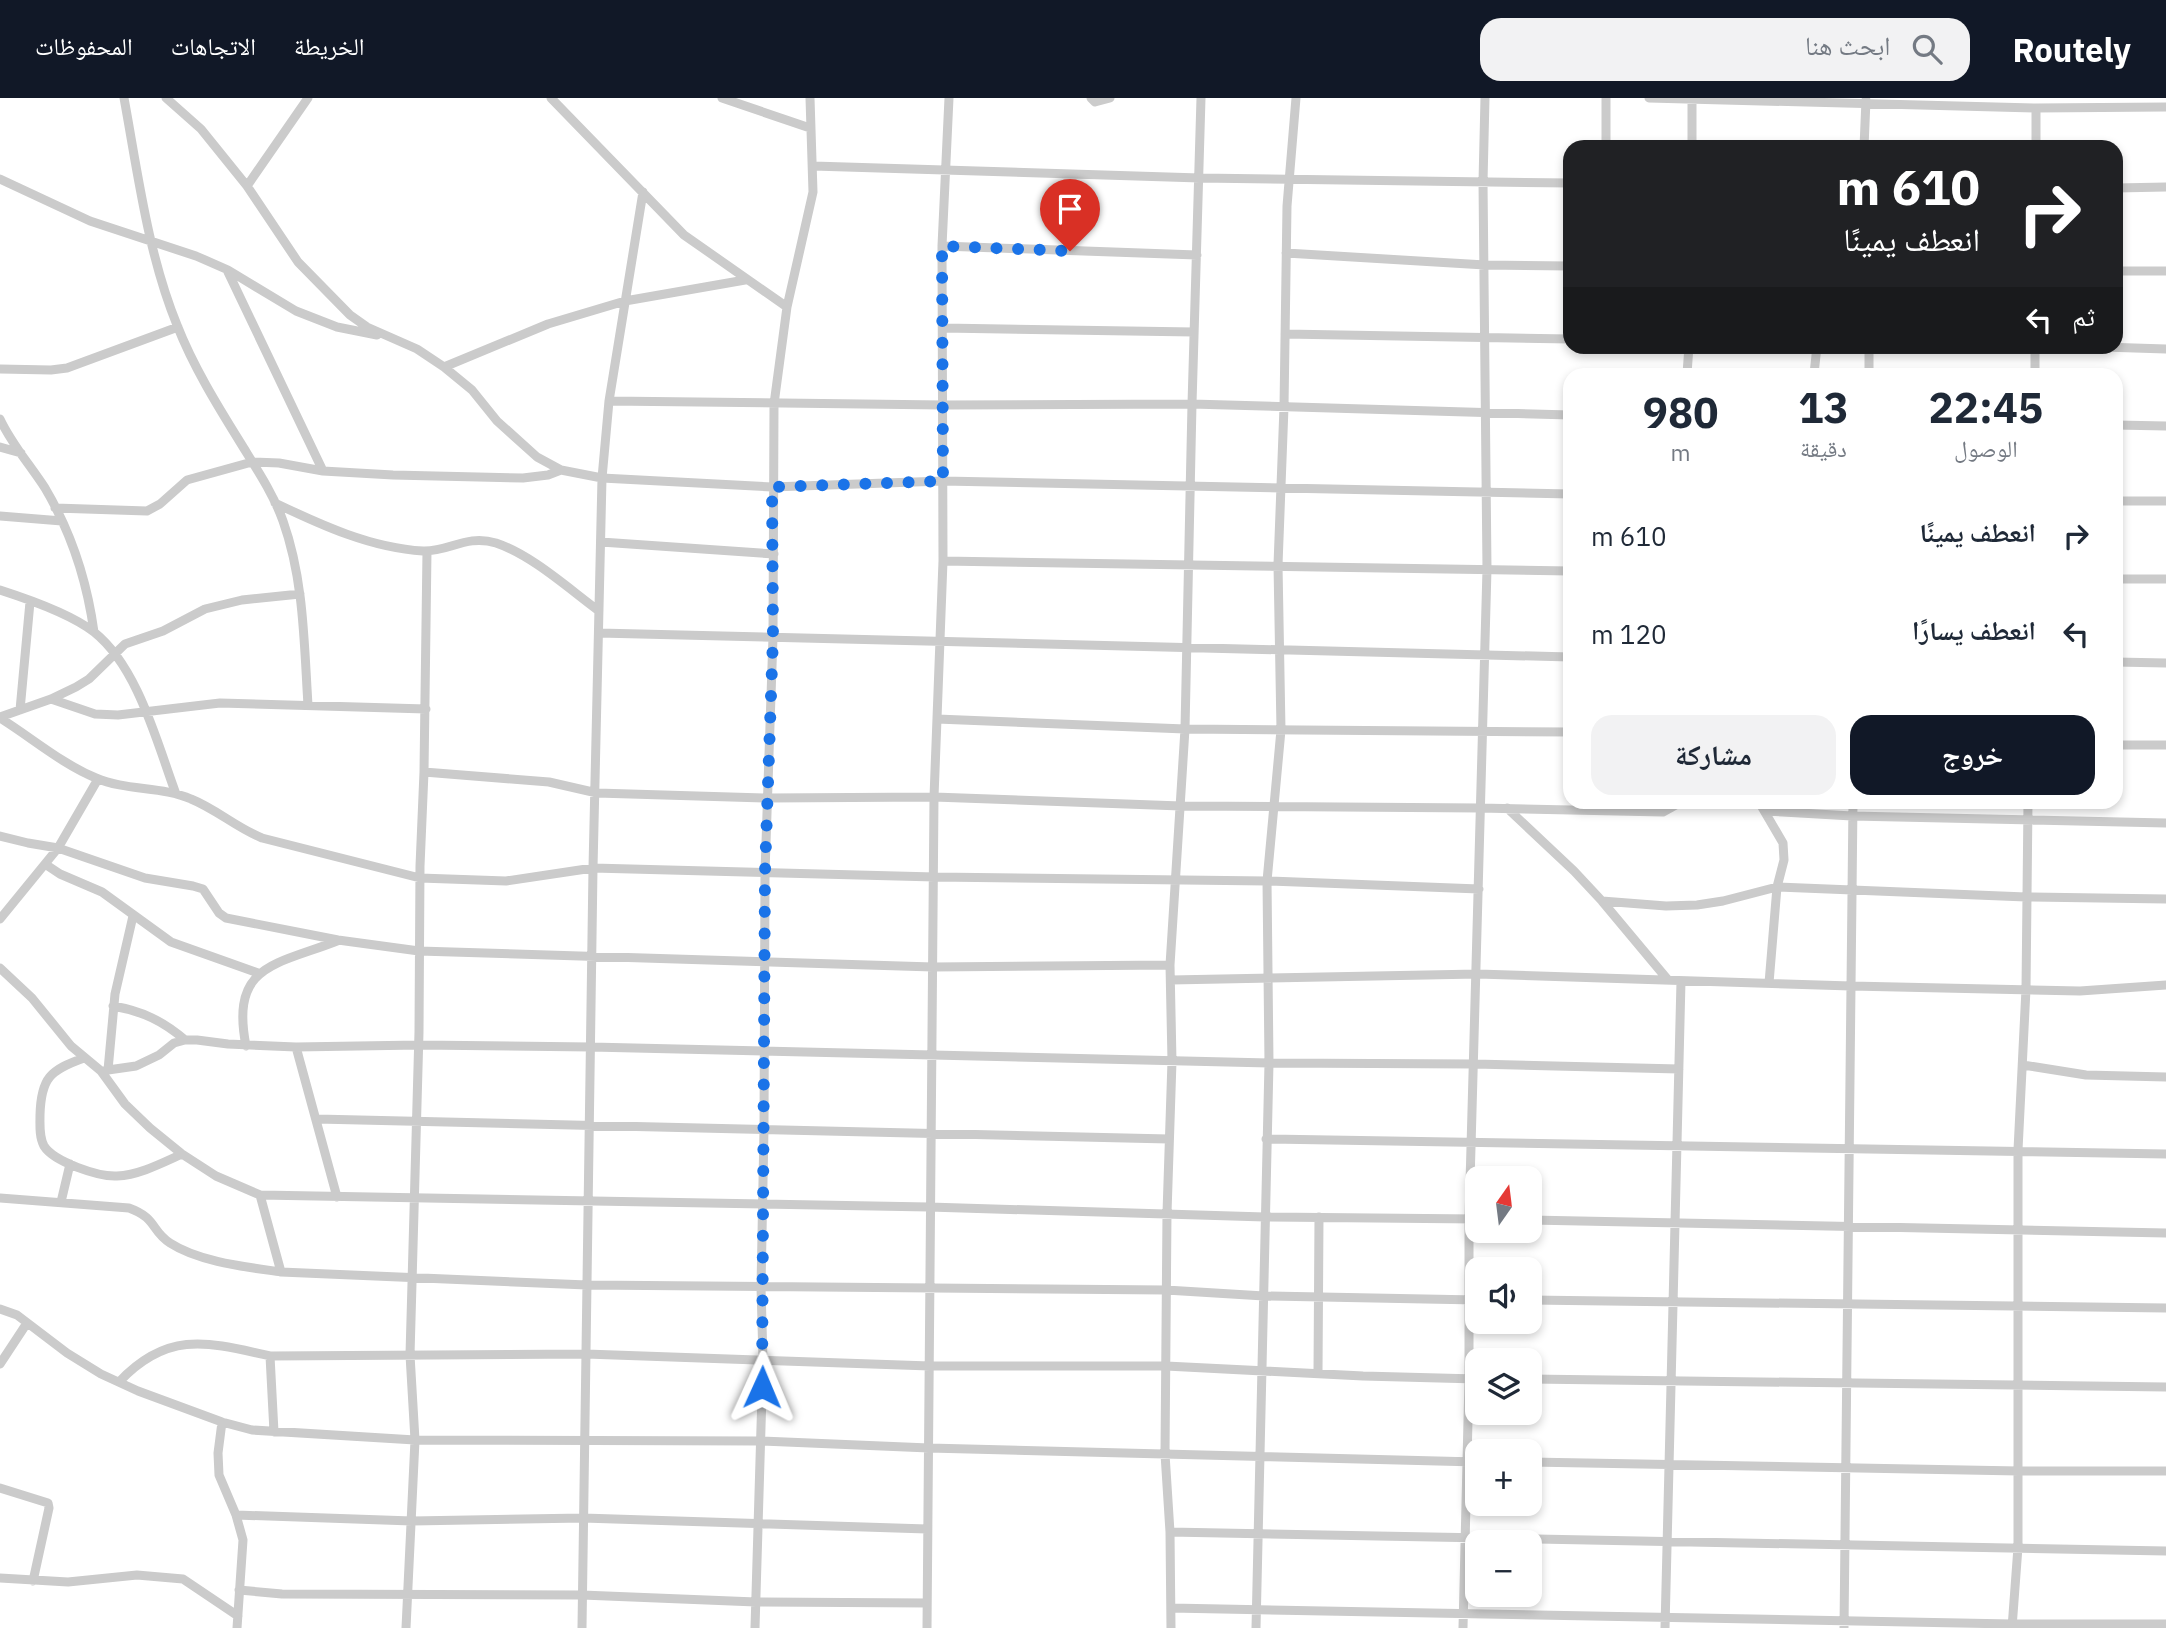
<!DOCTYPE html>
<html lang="ar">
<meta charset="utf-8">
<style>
body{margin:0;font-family:"IBM Plex Sans","Noto Naskh Arabic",sans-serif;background:#f2f2f3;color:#1f2937;direction:rtl;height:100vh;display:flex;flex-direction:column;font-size:26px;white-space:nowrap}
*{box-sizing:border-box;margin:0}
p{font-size:23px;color:#747a83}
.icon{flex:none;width:38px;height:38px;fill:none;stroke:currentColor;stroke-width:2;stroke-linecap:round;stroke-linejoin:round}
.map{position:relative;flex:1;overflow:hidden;direction:ltr}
.side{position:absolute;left:1563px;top:270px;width:560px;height:441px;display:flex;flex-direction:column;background:#fff;border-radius:21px;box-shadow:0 4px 10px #0003;direction:rtl}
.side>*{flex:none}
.guide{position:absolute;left:1563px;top:42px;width:560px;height:214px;border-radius:21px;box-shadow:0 4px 10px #0003;direction:rtl;background:#202124;color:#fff;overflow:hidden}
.needle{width:46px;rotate:14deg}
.fabs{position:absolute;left:1465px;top:1068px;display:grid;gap:14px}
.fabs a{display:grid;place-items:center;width:77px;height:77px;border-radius:14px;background:#fff;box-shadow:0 4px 10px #0003;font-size:35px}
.pin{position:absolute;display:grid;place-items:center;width:60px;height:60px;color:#fff;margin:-72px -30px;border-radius:50% 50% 50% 0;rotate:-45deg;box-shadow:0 0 7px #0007}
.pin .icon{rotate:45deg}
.me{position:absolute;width:77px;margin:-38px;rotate:1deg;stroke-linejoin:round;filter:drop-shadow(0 0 5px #0008)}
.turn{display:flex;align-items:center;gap:24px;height:147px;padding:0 28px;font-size:32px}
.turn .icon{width:91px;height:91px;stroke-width:2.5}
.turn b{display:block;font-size:49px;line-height:60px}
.then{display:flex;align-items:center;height:66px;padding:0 28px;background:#0003;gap:14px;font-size:26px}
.eta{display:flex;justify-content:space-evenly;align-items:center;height:119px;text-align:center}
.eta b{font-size:42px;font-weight:800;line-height:49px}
.action{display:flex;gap:14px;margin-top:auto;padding:14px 28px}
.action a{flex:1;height:80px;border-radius:21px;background:#111827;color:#fff;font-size:28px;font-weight:800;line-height:80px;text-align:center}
.action a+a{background:#f2f2f3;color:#1f2937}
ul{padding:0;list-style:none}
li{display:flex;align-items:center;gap:21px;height:98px;padding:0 28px}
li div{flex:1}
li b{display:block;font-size:26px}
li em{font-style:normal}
header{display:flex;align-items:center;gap:42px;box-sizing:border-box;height:98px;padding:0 35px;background:#111827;color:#fff}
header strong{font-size:33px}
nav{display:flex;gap:38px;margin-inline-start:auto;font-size:24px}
.search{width:490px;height:63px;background:#f2f2f3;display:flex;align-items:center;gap:18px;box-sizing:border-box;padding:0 24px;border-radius:21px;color:#747a83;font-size:26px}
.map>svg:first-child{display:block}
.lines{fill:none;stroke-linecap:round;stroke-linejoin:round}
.minor{stroke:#cbcbcb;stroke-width:9}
.route{stroke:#1a73e8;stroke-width:12;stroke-dasharray:0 21.6}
</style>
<header>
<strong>Routely</strong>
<div class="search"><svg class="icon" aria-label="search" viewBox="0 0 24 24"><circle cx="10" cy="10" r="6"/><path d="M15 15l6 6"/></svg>ابحث هنا</div>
<nav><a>الخريطة</a><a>الاتجاهات</a><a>المحفوظات</a></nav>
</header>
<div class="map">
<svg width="2166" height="1530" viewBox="0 0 2166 1530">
<rect width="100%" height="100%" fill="#fff"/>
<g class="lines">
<path class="minor" d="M124,0C138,76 148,156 177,227C193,268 217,307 240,344C256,370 273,395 283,423C304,482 304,545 308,607
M166,0L201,31L247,88L298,164L350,217L367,229L417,251L444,269L472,292L497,323L537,359L561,372L602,380L772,389L943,383L1570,396
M551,0L684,137L787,209
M722,0L810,30
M1091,0L1095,4L1110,0
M1649,0L2036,10L2166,9
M2036,10V49
M1606,49V0
M1692,49V0
M1864,49L1866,2
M813,68L1200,80L1570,85
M0,81L90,123L196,158L228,172L296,213L337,229L377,237
M247,88L308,0
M2116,90L2166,89
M942,148L1197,157
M1286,155L1485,167L1570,168
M2116,173H2166
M228,174L323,373
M943,230L1194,234
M1285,236L1570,241
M2072,248L2166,251
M444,269L548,226L625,203L745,182
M0,271L51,272L67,270L178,229
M1687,276L1689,248
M1814,276L1817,248
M1869,276V248
M2035,276V248
M609,303L943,307L1192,306L1570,317
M0,321C11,345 30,367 45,390C71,434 87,483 94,534
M2116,327L2166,328
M0,349L21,355
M2116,403H2166
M275,405C321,427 371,450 423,453C449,454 466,436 496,445C532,457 569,491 599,513
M55,410L147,413L160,406L187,382L252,364L279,365L323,373L393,377L523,380L548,377L561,372
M0,418L62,423
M601,444L774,456
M943,463L1570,473
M2116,481H2166
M0,492C28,501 71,516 94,534C138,569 157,645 176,696
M599,535L1570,559
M2116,564L2166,565
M51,601L95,616L118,617L220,605L426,611
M20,612L30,504
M0,619L51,601L76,589L89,581L125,546L163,533L205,511L242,502L300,496
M0,620C32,640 62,666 96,680C126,693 162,688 191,701C216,711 237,730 262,740L420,780L506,783L593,770L935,779L1267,783L1479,791
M937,621L1185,631L1570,634
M2116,647H2166
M424,674L549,684L597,695L768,700L934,699L1181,708L1480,710L1663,714L1681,704
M1759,704L1783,745L1784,762L1777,789L1769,885
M1507,710L1574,773L1602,803L1668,882
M1765,713L1852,718L2166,725
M0,738L28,745L58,750L145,780L193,788L203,791L219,815L226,820L338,842L419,853L933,869L1170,867
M45,766L60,776L102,794L171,844L258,875
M1602,803L1666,808L1697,807L1723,803L1777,789L2026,799L2166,801
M0,821L58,750L98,681
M0,870L32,900L71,948L101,973L125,1006L150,1030L182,1056L216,1078L260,1097L929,1109L1265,1119L1477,1121
M1171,882L1478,876L1851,888L1853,704
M113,908C142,913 163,923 185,942
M246,948C230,866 276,867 337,843
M296,949L337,1099
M84,960C50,972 41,980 40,1017C40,1027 39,1039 44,1048C54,1064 99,1079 117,1078C139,1077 162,1065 182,1056
M2023,967L2086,977L2166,979
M108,972L115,896L133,818
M101,973L136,968L159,957L174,945L185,942H197L228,946L296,949L419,947L591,949L1269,965L1475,966L1679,971
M317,1021L1169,1041
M1266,1041L2166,1056
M260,1097L281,1174
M0,1100L129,1110C157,1120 151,1133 170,1145C199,1164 247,1169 281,1174L587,1187L1166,1192L1264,1198L1477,1202
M61,1104L70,1066
M1530,1122L2166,1135
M1530,1202L2166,1210
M0,1211L17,1217L67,1255L101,1276L138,1293L222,1324L252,1332L415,1342L761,1343L929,1350L1477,1364
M270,1258L274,1334
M0,1266L27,1225
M1318,1275L1319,1119
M1530,1281L2166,1289
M119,1284C168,1232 208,1244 270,1258L586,1256L930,1268H1166L1363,1278L1477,1281
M222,1324L218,1355L219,1377L236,1417L243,1442L237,1530
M1530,1364L2019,1373H2166
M0,1390L48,1405L49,1410L33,1483
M236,1417L412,1423L583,1420L927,1431
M1170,1434L2166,1453
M0,1480L68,1484L137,1477L183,1481L238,1518
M239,1492L282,1496L582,1497L756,1504L927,1505
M1171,1510L2012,1526H2166
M406,1530L415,1342L410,1257L419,934L420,768L424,674L427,453
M582,1530L593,770L602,380L609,303L643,94
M755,1530L763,1262L761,1189L764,1031L765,774L773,539L774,306L787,209L813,94L810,0
M927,1530L934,699L943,463L942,148L949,0
M1171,1530L1170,1434L1165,1356L1167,1115L1172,963L1170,867L1185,631L1192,306L1201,0
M1256,1530L1269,965L1267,783L1281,632L1278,467L1284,309L1287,108L1296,0
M1463,1530L1469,1281V1121L1487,471L1483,84L1485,0
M1665,1530L1681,883
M1844,1530L1851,888L2080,893L2166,887
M2012,1530L2018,1449V1052L2026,891L2028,704"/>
</g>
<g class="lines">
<path class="route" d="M762,1289L765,774L773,539L772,389L943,383L942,148L1070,153"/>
</g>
</svg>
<div class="fabs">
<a><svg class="needle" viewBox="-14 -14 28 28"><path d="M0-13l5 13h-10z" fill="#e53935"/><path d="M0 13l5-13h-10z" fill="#747a83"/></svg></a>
<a><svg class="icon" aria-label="sound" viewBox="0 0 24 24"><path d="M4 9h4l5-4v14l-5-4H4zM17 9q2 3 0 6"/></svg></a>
<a><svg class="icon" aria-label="layers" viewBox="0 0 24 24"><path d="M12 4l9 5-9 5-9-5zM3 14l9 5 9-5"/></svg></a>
<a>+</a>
<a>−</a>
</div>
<div class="pin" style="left:1070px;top:153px;background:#d93025"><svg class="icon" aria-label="arrive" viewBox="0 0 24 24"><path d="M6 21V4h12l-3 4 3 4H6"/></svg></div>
<svg class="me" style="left:762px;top:1289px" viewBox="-20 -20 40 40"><path d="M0-17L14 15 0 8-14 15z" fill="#1a73e8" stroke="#fff" stroke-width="4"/></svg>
<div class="guide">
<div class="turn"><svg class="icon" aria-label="right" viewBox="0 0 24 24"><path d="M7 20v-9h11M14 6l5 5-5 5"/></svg><div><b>610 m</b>انعطف يمينًا</div></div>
<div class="then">ثم<svg class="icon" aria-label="left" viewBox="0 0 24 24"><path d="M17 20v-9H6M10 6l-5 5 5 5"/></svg></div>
</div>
<section class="side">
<div class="eta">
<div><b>22:45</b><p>الوصول</p></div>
<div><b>13</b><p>دقيقة</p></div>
<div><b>980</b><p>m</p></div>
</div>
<ul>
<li><svg class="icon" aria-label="right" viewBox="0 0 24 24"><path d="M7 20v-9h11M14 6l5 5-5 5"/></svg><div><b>انعطف يمينًا</b></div><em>610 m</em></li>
<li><svg class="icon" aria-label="left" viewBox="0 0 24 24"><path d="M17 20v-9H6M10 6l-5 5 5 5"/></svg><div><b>انعطف يسارًا</b></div><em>120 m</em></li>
</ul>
<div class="action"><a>خروج</a><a>مشاركة</a></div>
</section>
</div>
